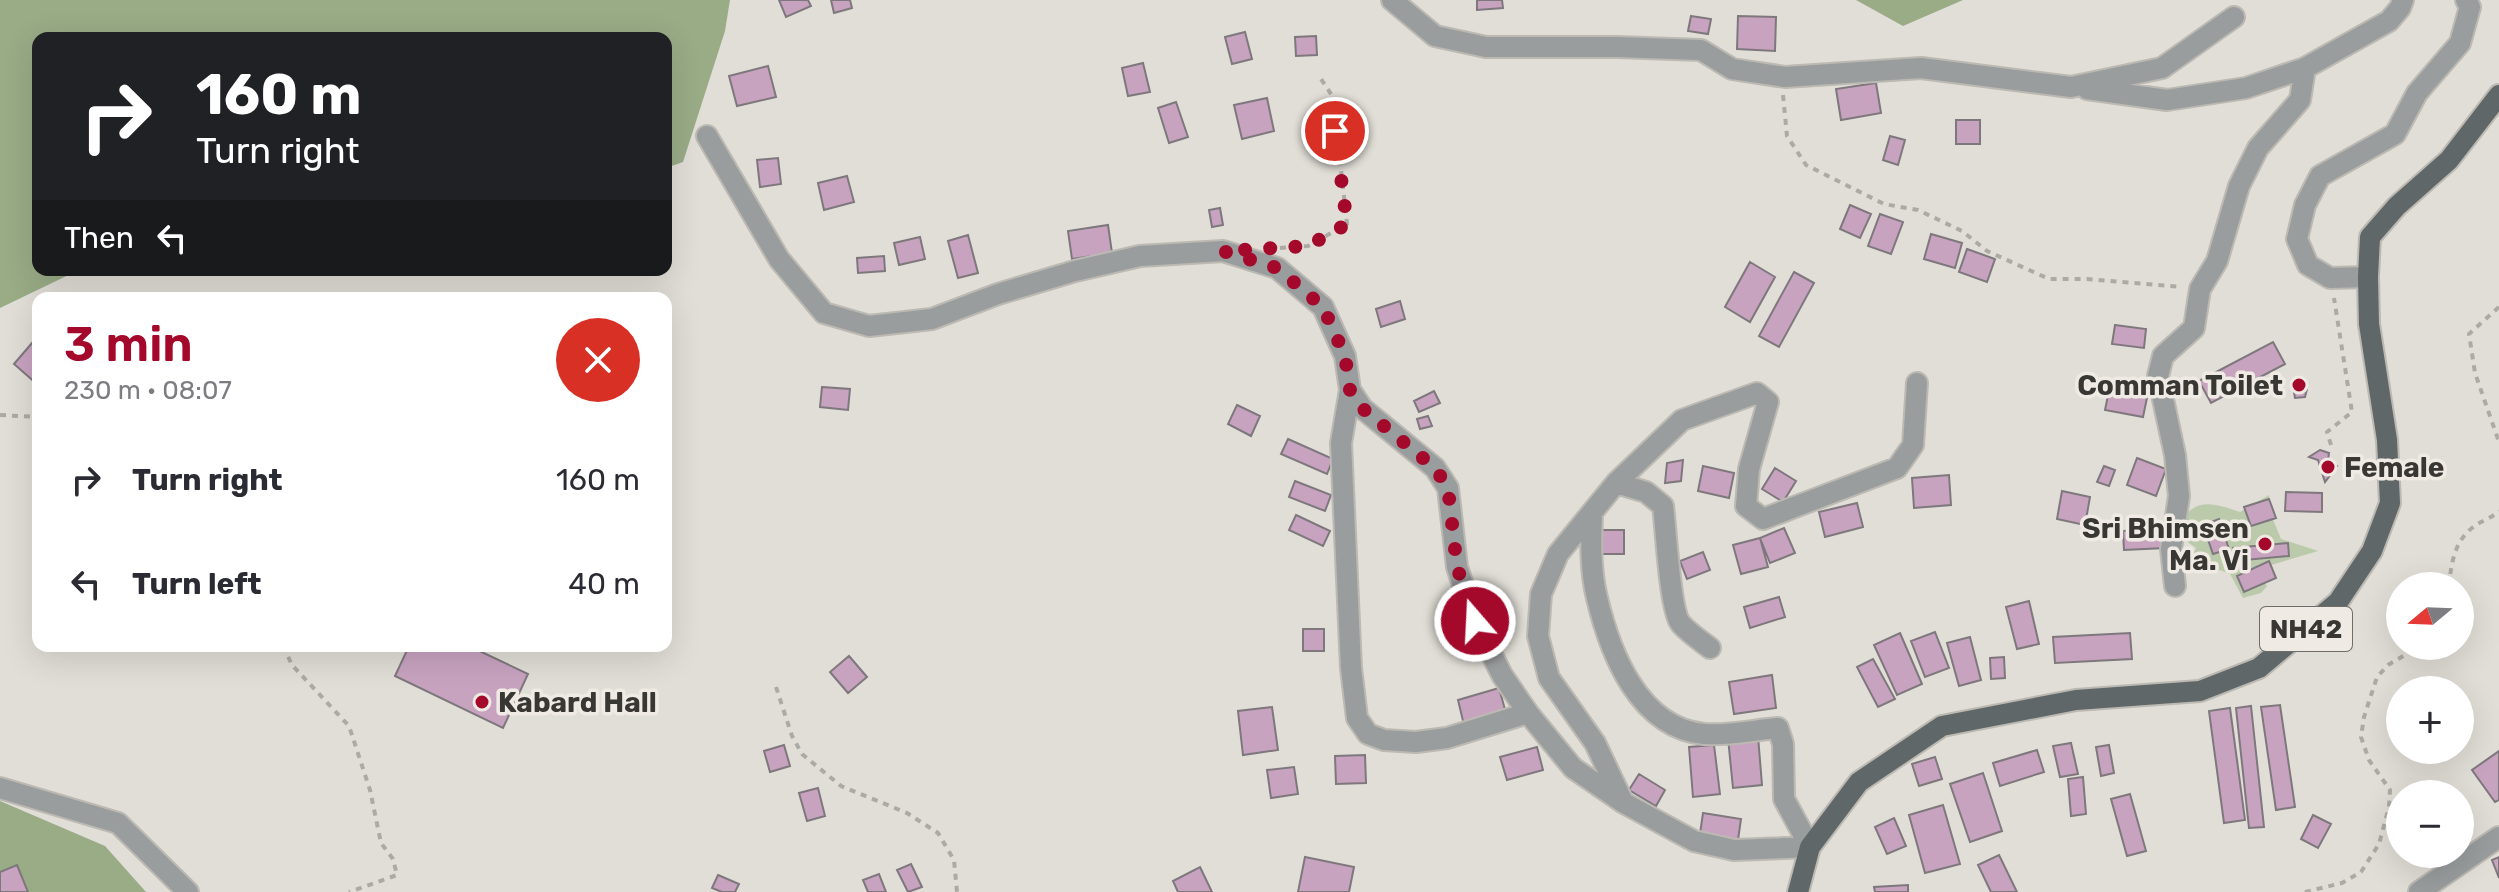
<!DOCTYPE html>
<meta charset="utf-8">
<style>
body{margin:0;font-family:Rubik,sans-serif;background:#f2f2f3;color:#2b2b33;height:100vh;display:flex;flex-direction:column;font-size:30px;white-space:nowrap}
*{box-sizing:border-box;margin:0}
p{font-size:26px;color:#7c7c81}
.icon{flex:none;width:44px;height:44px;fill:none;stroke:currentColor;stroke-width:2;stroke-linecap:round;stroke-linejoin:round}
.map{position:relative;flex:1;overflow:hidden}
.sheet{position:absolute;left:32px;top:292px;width:640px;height:360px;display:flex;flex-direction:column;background:#fff;border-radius:16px;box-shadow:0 8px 32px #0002}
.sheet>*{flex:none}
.hud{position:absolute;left:32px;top:32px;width:640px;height:244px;border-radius:16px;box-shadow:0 8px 32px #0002;background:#202124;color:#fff;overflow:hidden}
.needle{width:52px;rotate:251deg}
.fabs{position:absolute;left:2386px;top:572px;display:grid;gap:16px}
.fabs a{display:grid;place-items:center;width:88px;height:88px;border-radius:50%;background:#fff;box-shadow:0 8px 32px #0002;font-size:40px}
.pin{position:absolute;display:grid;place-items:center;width:68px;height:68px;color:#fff;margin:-34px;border:4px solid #fff;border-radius:50%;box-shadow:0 2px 8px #0007}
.me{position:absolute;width:88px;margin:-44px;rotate:341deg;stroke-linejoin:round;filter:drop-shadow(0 0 6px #0008)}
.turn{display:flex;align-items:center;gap:28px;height:168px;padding:0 32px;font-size:36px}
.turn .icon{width:104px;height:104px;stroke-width:2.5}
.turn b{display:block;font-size:56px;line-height:68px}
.then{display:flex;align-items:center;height:76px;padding:0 32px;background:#0003;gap:16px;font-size:30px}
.round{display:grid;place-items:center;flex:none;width:84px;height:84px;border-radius:42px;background:#f2f2f3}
.head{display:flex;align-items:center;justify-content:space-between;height:136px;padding:0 32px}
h1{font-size:48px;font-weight:600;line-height:60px;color:#a4082b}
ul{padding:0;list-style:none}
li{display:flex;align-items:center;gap:24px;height:104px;padding:0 32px}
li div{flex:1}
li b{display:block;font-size:30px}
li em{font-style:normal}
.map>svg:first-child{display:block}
.green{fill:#bacaaa}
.forest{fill:#99ac86}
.building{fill:#c8a3c0;stroke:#7e787d;stroke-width:2}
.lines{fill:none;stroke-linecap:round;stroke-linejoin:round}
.minor-casing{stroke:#bcb9b3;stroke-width:24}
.major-casing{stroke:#bcb9b3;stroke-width:24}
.path{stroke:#acaaa4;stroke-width:4;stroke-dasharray:6 6;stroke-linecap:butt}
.minor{stroke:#999d9e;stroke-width:20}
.major{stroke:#606768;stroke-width:20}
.route{stroke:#a4082b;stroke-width:14;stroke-dasharray:0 25.2}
.poi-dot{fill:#a4082b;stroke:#efebe4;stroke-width:3}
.labels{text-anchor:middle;stroke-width:7;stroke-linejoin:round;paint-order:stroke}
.shield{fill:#efebe4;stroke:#6f6d69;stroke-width:2}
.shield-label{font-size:26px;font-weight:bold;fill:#383734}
.poi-label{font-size:28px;font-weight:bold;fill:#383734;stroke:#efebe4;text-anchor:end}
</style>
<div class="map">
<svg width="2499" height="892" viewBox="0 0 2499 892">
<rect width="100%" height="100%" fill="#e1ded7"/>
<path class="green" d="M2269,495L2270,512L2281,539L2318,551L2268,566L2260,564L2256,570L2267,586L2261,593L2243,598L2230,574L2220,570L2214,573L2208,566L2196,565L2190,560L2196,548L2182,538L2189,528L2182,520C2197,496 2218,505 2240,512Z"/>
<path class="forest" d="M0,0H730L725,31L683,162L666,168V38H38V270H79L0,308Z
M1856,0H1963L1903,26Z
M0,801L105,846L146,892H0Z"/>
<path class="building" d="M779,0H808L811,6L786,17Z
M831,0H850L852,8L834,13Z
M1477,0H1502L1503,8L1477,10Z
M1691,16L1711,19L1708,34L1688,31Z
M1738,16L1776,17L1775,51L1737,49Z
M1245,32L1252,59L1232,64L1225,37Z
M1316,36L1317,55L1296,56L1295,37Z
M1143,63L1150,92L1128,96L1122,68Z
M768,66L776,97L737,106L729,76Z
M1876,83L1881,113L1841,120L1836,89Z
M1267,98L1274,131L1242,139L1234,105Z
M1176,102L1188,137L1169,143L1158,108Z
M1956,120H1980V144H1956Z
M1890,136L1905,140L1898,165L1883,160Z
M778,158L781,184L760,187L757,160Z
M847,176L854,202L824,210L818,183Z
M1850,205L1871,214L1860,238L1840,229Z
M1220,208L1223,225L1212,227L1209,210Z
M1880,214L1903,222L1891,254L1868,246Z
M1108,225L1112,253L1072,259L1068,231Z
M1931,234L1962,243L1955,268L1924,259Z
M968,235L978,273L958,278L948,241Z
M920,237L925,259L899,265L894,243Z
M1967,249L1995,259L1987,282L1959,272Z
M884,256L885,271L858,273L857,258Z
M1750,262L1775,277L1750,322L1725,307Z
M1794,272L1814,283L1779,347L1759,336Z
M1400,301L1405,319L1381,327L1376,309Z
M2115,325L2146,329L2144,348L2112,344Z
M38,336V385L14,364Z
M2273,342L2285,364L2211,403L2199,381Z
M2298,379L2304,382L2307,389L2305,397L2295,398L2292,381Z
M2111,381L2149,388L2143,417L2105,410Z
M822,387L850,389L848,410L820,407Z
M1434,391L1440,403L1419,412L1414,401Z
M1237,405L1260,416L1251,436L1228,424Z
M1428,416L1432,426L1420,429L1417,419Z
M1288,439L1333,459L1327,474L1281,454Z
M2320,450L2329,453L2328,460L2337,466L2325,482L2318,460L2309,457Z
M2137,458L2166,469L2156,496L2127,485Z
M1683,460L1681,481L1665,483L1667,463Z
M1703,466L1734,473L1729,498L1698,491Z
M2104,466L2115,470L2109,486L2097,482Z
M1775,468L1796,481L1783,502L1762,489Z
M1949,475L1951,505L1914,508L1912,478Z
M1295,481L1331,495L1325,511L1289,497Z
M2062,491L2090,497L2085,525L2057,519Z
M2286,492L2322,493V512L2285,511Z
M2269,499L2276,518L2251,526L2244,507Z
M1857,503L1863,527L1825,537L1819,512Z
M1296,515L1330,531L1323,546L1289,530Z
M2219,519L2229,549L2213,554L2203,525Z
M1784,528L1795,553L1770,563L1760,538Z
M2164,529L2165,548L2124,550L2123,531Z
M1593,530H1624V554H1593Z
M1760,538L1768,567L1741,574L1733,545Z
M2288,543L2289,556L2234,561L2233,548Z
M1703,552L1710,570L1687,579L1680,561Z
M2269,561L2276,578L2244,592L2237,576Z
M1779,597L1785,617L1750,628L1744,607Z
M2029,601L2039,644L2017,649L2006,607Z
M1303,629H1324V651H1303Z
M1935,632L1949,668L1925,677L1911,641Z
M1900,633L1922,684L1897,695L1874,645Z
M2130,633L2132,659L2055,663L2053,637Z
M1970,637L1981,680L1959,686L1947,643Z
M409,646H469L528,674L503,728L395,676Z
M849,656L867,677L848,693L830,672Z
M2004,657L2005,678L1991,679L1990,658Z
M1873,659L1895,699L1878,707L1857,667Z
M1772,675L1776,708L1734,714L1729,682Z
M1499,688L1506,713L1464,725L1458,700Z
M2280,705L2295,807L2276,810L2261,707Z
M2251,706L2264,827L2249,828L2236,708Z
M1272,707L1278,750L1243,755L1238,711Z
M2230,708L2245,820L2224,823L2209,711Z
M1758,736L1762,785L1733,788L1728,738Z
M2071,743L2078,774L2060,777L2053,746Z
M784,745L790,766L770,772L764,751Z
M1714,745L1720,794L1693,797L1689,747Z
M2109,745L2114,773L2101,776L2096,747Z
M1537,747L1543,770L1507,780L1500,757Z
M2037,750L2044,772L2000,786L1993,763Z
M2499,751V800L2495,802L2472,770Z
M1365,755L1366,783L1336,784L1335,756Z
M1935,757L1942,779L1919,786L1912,764Z
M1294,767L1298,794L1271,798L1267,770Z
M1983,773L2002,831L1970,842L1950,784Z
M1639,774L1665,790L1656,806L1629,790Z
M2083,777L2086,814L2071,816L2068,779Z
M818,788L825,816L807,821L799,793Z
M2130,794L2146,851L2127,856L2111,799Z
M1943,805L1960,864L1925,873L1909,815Z
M1703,813L1741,819L1738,840L1700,834Z
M2313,815L2331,824L2318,848L2301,839Z
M1894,818L1906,846L1887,854L1875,827Z
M1999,855L2017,892H1991L1978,865Z
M1305,857L1354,867L1349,892H1298Z
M2499,857V878L2492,860Z
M911,864L922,887L908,892L897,870Z
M17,865L28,892H0V872Z
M1200,867L1212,892H1178L1173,881Z
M879,874L886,892H868L863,880Z
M718,875L739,884L735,892H722L712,888Z
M1908,885V892H1875L1874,887Z"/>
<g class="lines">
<defs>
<path id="minor" d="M1392,0L1435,36L1486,47H1617L1701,50L1732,69L1785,77L1921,68L2071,87L2162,68L2234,17
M2087,89L2167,100L2246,88L2305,68L2389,21L2400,8L2403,0
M707,136L779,259L824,313L869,326L932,319L998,294L1075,271L1140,256L1223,251L1277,268L1323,307L1345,356L1350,390L1362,408L1435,468L1448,488L1457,567L1475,621L1502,675L1528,713L1573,768L1624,803L1694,841L1734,850L1810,847L1784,799L1783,744L1778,728C1754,730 1728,736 1704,734C1639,728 1610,653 1597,598C1590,570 1591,541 1592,513
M2368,277L2330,278L2308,265L2297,239L2305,205L2320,176L2395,134L2417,93L2460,43L2470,7L2466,0
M1350,390L1341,443L1351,668L1357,718L1368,734L1384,740L1416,742L1447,738L1528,713
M1616,483L1646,492L1663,506C1666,529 1670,612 1681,624C1689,633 1701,641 1710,648
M2175,586L2171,549L2179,496L2175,455L2158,376L2163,356L2194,328L2200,289L2217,261L2239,186L2258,148L2300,100L2305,68
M0,788L118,823L188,892
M1622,800L1595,743L1549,678L1538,636L1541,594L1558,554L1616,483L1682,420L1757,393L1768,402L1749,469L1746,506L1763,519L1897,468L1913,445L1917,383
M2419,892L2499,837"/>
<path id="major" d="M1798,892L1810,847L1859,782L1942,726L2076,700L2200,691L2259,668L2338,602L2372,551L2390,503L2387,440L2369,324L2368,277L2370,237L2397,206L2449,160L2499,95"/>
</defs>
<use href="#minor" class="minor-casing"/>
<use href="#major" class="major-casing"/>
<path class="path" d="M1783,95L1787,136L1806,165L1884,204L1918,210L1962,231L1987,251L2049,279H2087L2182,287
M1280,248L1308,246L1347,224L1333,97L1319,76
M2499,307L2469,334L2475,373L2499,442
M0,415L38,417
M2331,445L2327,432L2352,412L2334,298
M2449,586C2451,565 2454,542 2472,528C2480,521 2491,519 2499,511
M283,646L292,665L349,726L370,790L381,843L393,859L397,875L349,892
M776,687L792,736L802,754L841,786L907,813L938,833L954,860L957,892
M2305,892L2342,883L2361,872L2379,844L2389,807L2390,790L2369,760L2361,737L2364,717L2377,677L2388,665L2420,646"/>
<use href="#minor" class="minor"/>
<use href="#major" class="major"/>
</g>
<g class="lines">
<path class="route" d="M1335,131L1347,224L1308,246L1223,251L1277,268L1323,307L1345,356L1350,390L1362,408L1435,468L1448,488L1457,567L1475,621"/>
</g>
<g class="poi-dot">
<circle cx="2299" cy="385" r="8"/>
<circle cx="2328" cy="467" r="8"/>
<circle cx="2265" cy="544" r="8"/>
<circle cx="482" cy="702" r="8"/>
</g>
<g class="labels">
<rect class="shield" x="2260" y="607" width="92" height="44" rx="6"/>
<g class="shield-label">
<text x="2306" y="638">NH42</text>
</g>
<g class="poi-label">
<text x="2283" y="395">Comman Toilet</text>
<text x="2344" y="477" text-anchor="start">Female</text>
<text x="2249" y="538">Sri Bhimsen<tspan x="2249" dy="32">Ma. Vi</tspan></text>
<text x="498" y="712" text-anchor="start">Kabard Hall</text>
</g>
</g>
</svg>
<div class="fabs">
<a><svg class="needle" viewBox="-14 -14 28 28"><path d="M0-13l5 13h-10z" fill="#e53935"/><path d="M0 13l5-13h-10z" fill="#7c7c81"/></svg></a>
<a>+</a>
<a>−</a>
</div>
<div class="pin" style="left:1335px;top:131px;background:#d93025"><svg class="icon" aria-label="arrive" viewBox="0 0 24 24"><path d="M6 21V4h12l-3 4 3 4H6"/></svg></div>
<svg class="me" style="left:1475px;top:621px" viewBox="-20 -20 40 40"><circle r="17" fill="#a4082b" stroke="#fff" stroke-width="3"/><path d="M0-11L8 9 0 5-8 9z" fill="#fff"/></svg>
<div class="hud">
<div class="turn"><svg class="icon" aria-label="right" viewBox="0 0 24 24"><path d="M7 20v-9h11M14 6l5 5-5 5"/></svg><div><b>160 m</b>Turn right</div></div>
<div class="then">Then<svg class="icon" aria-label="left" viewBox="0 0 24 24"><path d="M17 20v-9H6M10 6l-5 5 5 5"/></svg></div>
</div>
<section class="sheet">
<div class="head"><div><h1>3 min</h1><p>230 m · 08:07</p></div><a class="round" style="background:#d93025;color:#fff"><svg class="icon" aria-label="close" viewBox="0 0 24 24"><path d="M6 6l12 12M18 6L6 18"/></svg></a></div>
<ul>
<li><svg class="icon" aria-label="right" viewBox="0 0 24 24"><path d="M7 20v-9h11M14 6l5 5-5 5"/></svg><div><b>Turn right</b></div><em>160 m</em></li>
<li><svg class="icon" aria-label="left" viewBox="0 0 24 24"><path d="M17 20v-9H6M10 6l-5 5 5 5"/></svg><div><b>Turn left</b></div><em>40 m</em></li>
</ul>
</section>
</div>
